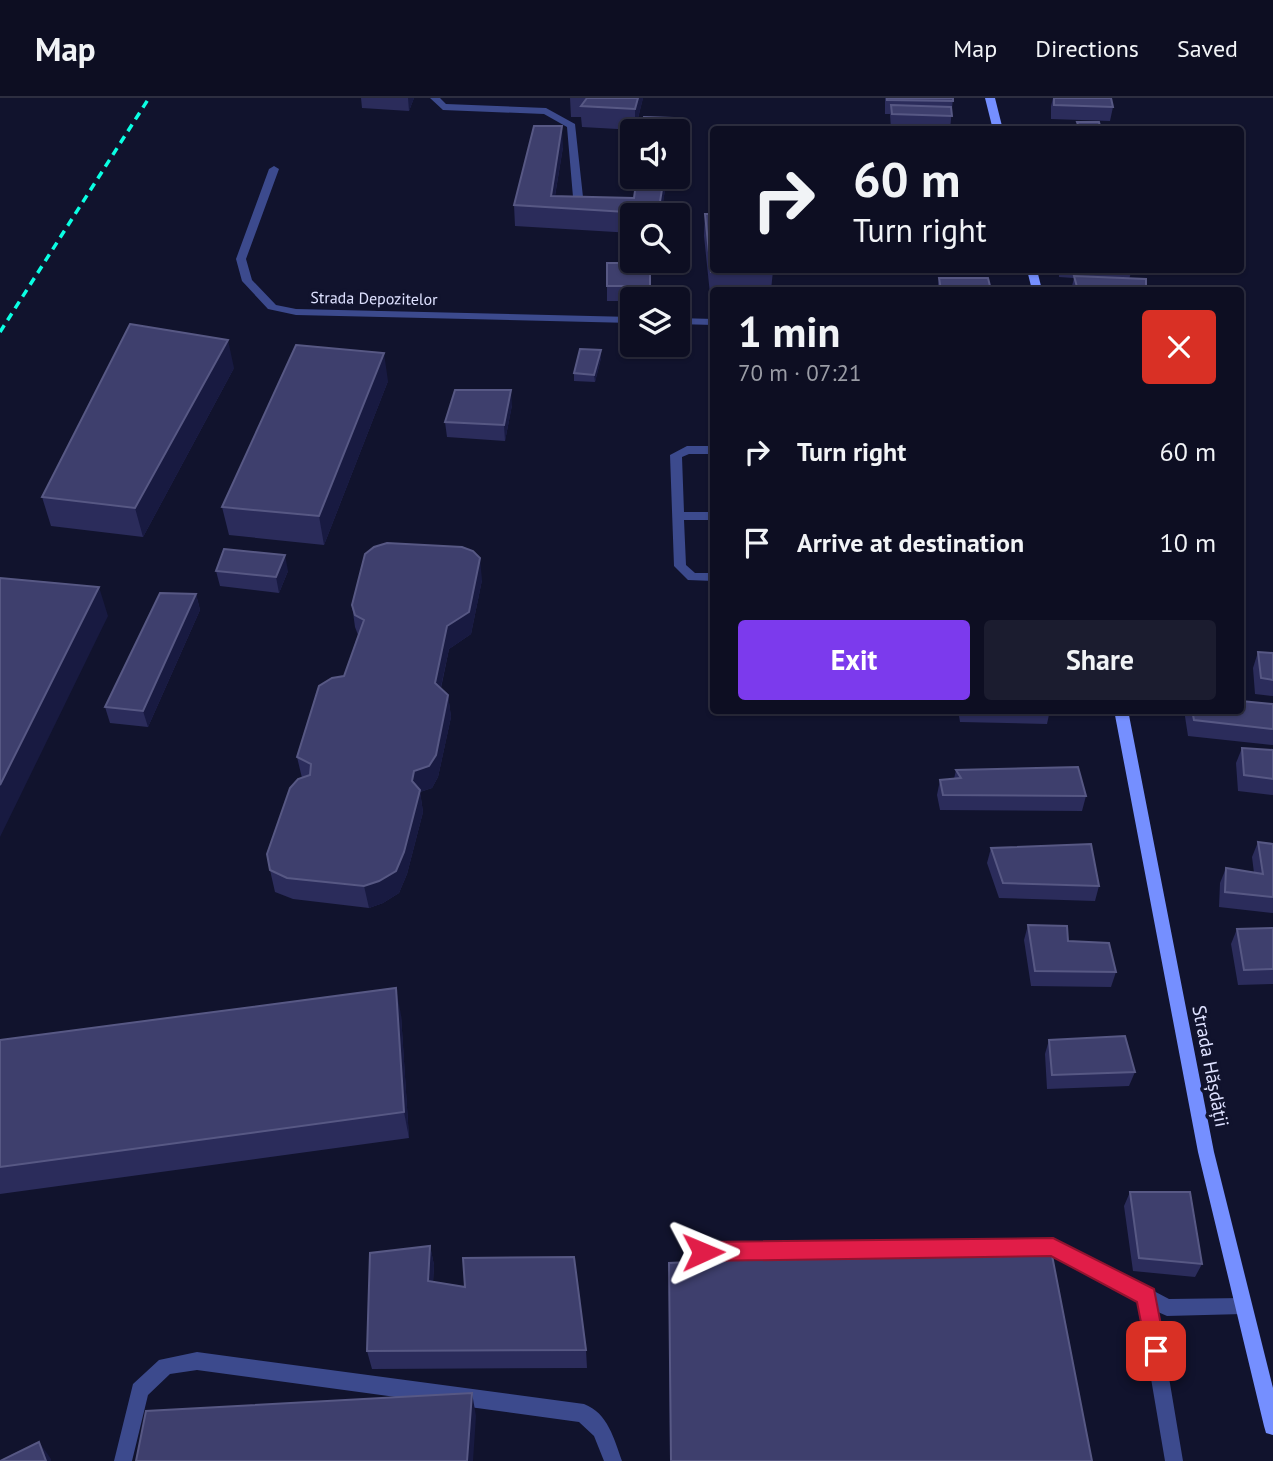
<!DOCTYPE html>
<meta charset="utf-8">
<style>
body{margin:0;font-family:"PT Sans",sans-serif;background:#1b1c2f;color:#f1f3f6;height:100vh;display:flex;flex-direction:column;font-size:26px;white-space:nowrap}
*{box-sizing:border-box;margin:0}
p{font-size:23px;color:#9a9ca5}
.icon{flex:none;width:38px;height:38px;fill:none;stroke:currentColor;stroke-width:2;stroke-linecap:round;stroke-linejoin:round}
.map{position:relative;flex:1;overflow:hidden}
.side{position:absolute;left:710px;top:189px;width:534px;height:427px;display:flex;flex-direction:column;background:#0d0e22;border-radius:7px;box-shadow:0 2px 5px #0004,0 0 0 2px #2d2e40}
.side>*{flex:none}
.guide{position:absolute;left:710px;top:28px;width:534px;height:147px;border-radius:7px;box-shadow:0 2px 5px #0004,0 0 0 2px #2d2e40;background:#0d0e22;color:#f1f3f6;overflow:hidden}
.fabs{position:absolute;left:620px;top:21px;display:grid;gap:14px}
.fabs a{display:grid;place-items:center;width:70px;height:70px;border-radius:7px;background:#0d0e22;box-shadow:0 2px 5px #0004,0 0 0 2px #2d2e40;font-size:35px}
.pin{position:absolute;display:grid;place-items:center;width:60px;height:60px;color:#fff;margin:-30px;border-radius:14px;box-shadow:0 4px 10px #0006}
.me{position:absolute;width:77px;margin:-38px;rotate:89deg;stroke-linejoin:round;filter:drop-shadow(0 0 5px #0008)}
.turn{display:flex;align-items:center;gap:24px;height:147px;padding:0 28px;font-size:32px}
.turn .icon{width:91px;height:91px;stroke-width:2.5}
.turn b{display:block;font-size:49px;line-height:60px}
.round{display:grid;place-items:center;flex:none;width:74px;height:74px;border-radius:7px;background:#1b1c2f}
.overview{display:flex;align-items:center;justify-content:space-between;height:119px;padding:0 28px}
h1{font-size:42px;font-weight:700;line-height:52px}
.cta{display:flex;gap:14px;margin-top:auto;padding:14px 28px}
.cta a{flex:1;height:80px;border-radius:7px;background:#7c3aed;color:#fff;font-size:28px;font-weight:700;line-height:80px;text-align:center}
.cta a+a{background:#1b1c2f;color:#f1f3f6}
ul{padding:0;list-style:none}
li{display:flex;align-items:center;gap:21px;height:91px;padding:0 28px}
li div{flex:1}
li b{display:block;font-size:26px}
li em{font-style:normal}
header{display:flex;align-items:center;gap:42px;box-sizing:border-box;height:98px;padding:0 35px;background:#0d0e22;border-bottom:2px solid #2d2e40}
header strong{font-size:33px}
nav{display:flex;gap:38px;margin-inline-start:auto;font-size:24px}
.map>svg:first-child{display:block}
.lines{fill:none;stroke-linecap:round;stroke-linejoin:round}
.lane{fill:#3c4a8d;fill-rule:evenodd}
.secondary{fill:#758fff;fill-rule:evenodd}
.rail{stroke:#0affe3;stroke-width:3.5;stroke-dasharray:8 6;stroke-linecap:butt}
.wall{fill:#2b2c5b}
.shaded-wall{fill:#181a41}
.building{fill:#3e3f6d;stroke:#575884;stroke-width:2}
.route{fill:#e11d48;stroke:#92132f;stroke-width:2}
.labels{text-anchor:middle;stroke-width:7;stroke-linejoin:round;paint-order:stroke}
.far-street-label{font-size:16px;fill:#dee1ff;stroke:#11132d}
.street-label{font-size:19px;fill:#dee1ff;stroke:#11132d}
</style>
<header>
<strong>Map</strong>
<nav><a>Map</a><a>Directions</a><a>Saved</a></nav>
</header>
<div class="map">
<svg width="1273" height="1363" viewBox="0 0 1273 1363">
<rect width="100%" height="100%" fill="#11132d"/>
<g class="lines">
<path class="lane" d="M430,0H440L446,6L546,10L575,26L583,99L578,102L573,99L567,29L544,16L443,12Z
M274,68L279,71L246,161L252,182L276,207L296,211L632,219V225L296,217L268,211L242,183L236,161L269,71Z
M677,220L714,221V227L677,226Z
M687,348H714V356H689L682,359L684,414H714V422H684L686,467L695,475H714V483L688,482L674,468L670,357Z
M1012,1141L1018,1143L1021,1149L1018,1155L1012,1157L703,1162L697,1160L694,1154L697,1148L703,1146Z
M1033,1141H1053L1059,1143L1169,1201L1243,1200L1249,1202L1252,1208L1249,1214L1243,1216L1167,1218L1158,1214L1183,1363H1165L1138,1204L1051,1157H1033L1027,1155L1024,1149L1027,1143Z
M197,1254L584,1306C608,1315 614,1341 622,1363H604L594,1338L579,1324L197,1272L170,1276L148,1297L132,1363H114L133,1286L159,1262Z"/>
<path class="secondary" d="M985,0H995L1003,32H993Z
M1027,172H1037L1042,192H1032Z
M1114,612H1128L1214,1054L1273,1290V1337L1266,1335L1264,1328L1198,1054Z"/>
<path class="rail" d="M0,234L149,0"/>
</g>
<path class="wall" d="M361,0H414L409,13L362,10Z
M570,0H643L635,32L582,29L581,19H571Z
M885,0H953L950,32L891,31L890,16H885Z
M1053,0H1111L1113,9L1110,23L1051,21V8Z
M563,49L555,98L634,100L667,79L661,117H632V135L515,128L514,107Z
M705,116L773,173L771,192H714V196H710L704,138Z
M607,165H650V201H632V203H607Z
M1059,172H1132L1129,181L1146,192H1071L1074,180L1059,179Z
M939,180L991,192H937Z
M601,252V260L595,284L574,283V275Z
M234,270L143,439L51,428L42,399Z
M388,283L324,447L229,437L222,409Z
M512,307L505,343L447,339L445,324Z
M216,473H288L279,495L220,488Z
M482,482L471,536L449,551L441,590L448,597L451,619L438,679L432,690L420,694L423,714L407,776L399,795L383,805L369,810L293,801L275,794L270,772L302,680L297,659L344,578L358,537L355,529L352,507Z
M196,496L200,512L148,629L110,625L105,609Z
M1258,554L1273,555V598L1255,596L1253,570Z
M1273,606V647L1188,638L1184,612H1241Z
M958,612H1050L1047,626L960,624Z
M1242,650L1273,652V697L1238,693L1236,665Z
M956,672L1086,698L1082,713L940,712L937,697L940,682L954,681Z
M1258,744L1273,746V815L1219,809L1220,785L1226,770L1254,775L1252,759Z
M991,750L1099,788L1095,803L999,800L987,765Z
M1028,827L1068,843L1116,874L1111,889L1031,888L1024,842Z
M1273,830V886L1238,887L1231,846L1237,831Z
M401,917L409,1040L0,1096V942Z
M1049,942L1135,974L1129,988L1047,991L1045,956Z
M1130,1094L1202,1166L1195,1179L1133,1173L1124,1108Z
M430,1148L434,1167L433,1184L465,1189L586,1252L587,1270L372,1271L367,1253Z
M669,1165L1092,1363H670Z"/>
<path class="shaded-wall" d="M408,0H414L409,13Z
M638,0H643L635,32V11Z
M562,28L563,49L553,109L551,98Z
M664,79H667L661,117H658Z
M228,242L234,270L143,439L135,410Z
M601,252V260L595,284L594,277Z
M384,255L388,283L324,447L319,418Z
M511,292L512,307L505,343L504,327Z
M285,457L288,473L279,495L276,479Z
M480,460L482,482L471,536L449,551L437,607L435,585L447,528Z
M99,489L108,518L0,739V687Z
M196,496L200,512L148,629L143,613Z
M448,597L451,619L438,679L432,690L420,694L423,714L407,776L399,795L383,805L369,810L364,788L414,673Z
M396,890L401,917L409,1040L404,1014Z
M430,1148L434,1167L432,1202L428,1183Z
M472,1295L476,1318L473,1363H467Z
M39,1344L51,1361V1363H46Z"/>
<path class="building" d="M587,0H638L635,11L581,8Z
M887,0H953V3L887,2Z
M1054,0H1111L1113,9L1054,7Z
M891,7L951,9L952,18L892,16Z
M644,19L673,20L671,33H642Z
M1077,24H1099L1101,32H1080Z
M534,28H562L551,98L634,100L637,79H664L658,116L514,107Z
M705,116H714V172H772L773,173L711,174Z
M607,165H650V188H607Z
M1074,178L1146,181V192L1077,189Z
M939,180H988L991,192H941Z
M130,226L228,242L135,410L42,399Z
M296,247L384,255L319,418L222,409Z
M580,251L601,252L594,277L574,275Z
M455,292H511L504,327L445,324Z
M387,445L462,449L473,453L480,460L469,514L447,528L435,585L448,597L436,657L429,668L414,673L412,683L420,692L404,754L396,773L379,783L364,788L287,780L270,772L267,756L290,690L298,681L310,677L311,666L297,659L319,588L332,580L344,578L364,522L355,517L352,507L365,456L374,449Z
M224,451L285,457L276,479L216,473Z
M0,480L99,489L0,687Z
M160,495L196,496L143,613L105,609Z
M1258,554L1273,555V582L1261,580Z
M1241,603L1273,606V631L1194,622L1192,612H1241Z
M1242,650L1273,652V681L1244,677Z
M1078,669L1086,698L943,697L940,682L961,680L956,672Z
M1258,744L1273,746V799L1225,794L1226,770L1263,776Z
M1091,746L1099,788L1003,785L991,750Z
M1028,827L1067,828L1068,843L1109,845L1116,874L1035,873Z
M1273,830V871L1244,872L1237,831Z
M396,890L404,1014L0,1069V942Z
M1125,938L1135,974L1052,977L1049,942Z
M1130,1094H1190L1202,1166L1139,1160Z
M1050,1147L1092,1363H671L669,1165Z
M430,1148L428,1183L465,1189L463,1160L574,1159L586,1252L367,1253L370,1155Z
M472,1295L467,1363H136L146,1313Z
M39,1344L46,1363H0Z"/>
<path class="route" d="M1053,1140L1154,1191L1166,1253L1163,1260L1156,1263L1148,1260L1137,1204L1051,1158L703,1163L696,1160L693,1154L696,1147L703,1144Z"/>
<g class="labels">
<g class="far-street-label">
<text transform="translate(374 200) rotate(1)" y="6">Strada Depozitelor</text>
</g>
<g class="street-label">
<text transform="translate(1211 968) rotate(79)" y="7">Strada Hășdății</text>
</g>
</g>
</svg>
<div class="fabs">
<a><svg class="icon" aria-label="sound" viewBox="0 0 24 24"><path d="M4 9h4l5-4v14l-5-4H4zM17 9q2 3 0 6"/></svg></a>
<a><svg class="icon" aria-label="search" viewBox="0 0 24 24"><circle cx="10" cy="10" r="6"/><path d="M15 15l6 6"/></svg></a>
<a><svg class="icon" aria-label="layers" viewBox="0 0 24 24"><path d="M12 4l9 5-9 5-9-5zM3 14l9 5 9-5"/></svg></a>
</div>
<div class="pin" style="left:1156px;top:1253px;background:#d93025"><svg class="icon" aria-label="arrive" viewBox="0 0 24 24"><path d="M6 21V4h12l-3 4 3 4H6"/></svg></div>
<svg class="me" style="left:703px;top:1154px" viewBox="-20 -20 40 40"><path d="M0-17L14 15 0 8-14 15z" fill="#e11d48" stroke="#fff" stroke-width="4"/></svg>
<div class="guide">
<div class="turn"><svg class="icon" aria-label="right" viewBox="0 0 24 24"><path d="M7 20v-9h11M14 6l5 5-5 5"/></svg><div><b>60 m</b>Turn right</div></div>
</div>
<section class="side">
<div class="overview"><div><h1>1 min</h1><p>70 m · 07:21</p></div><a class="round" style="background:#d93025;color:#fff"><svg class="icon" aria-label="close" viewBox="0 0 24 24"><path d="M6 6l12 12M18 6L6 18"/></svg></a></div>
<ul>
<li><svg class="icon" aria-label="right" viewBox="0 0 24 24"><path d="M7 20v-9h11M14 6l5 5-5 5"/></svg><div><b>Turn right</b></div><em>60 m</em></li>
<li><svg class="icon" aria-label="arrive" viewBox="0 0 24 24"><path d="M6 21V4h12l-3 4 3 4H6"/></svg><div><b>Arrive at destination</b></div><em>10 m</em></li>
</ul>
<div class="cta"><a>Exit</a><a>Share</a></div>
</section>
</div>
